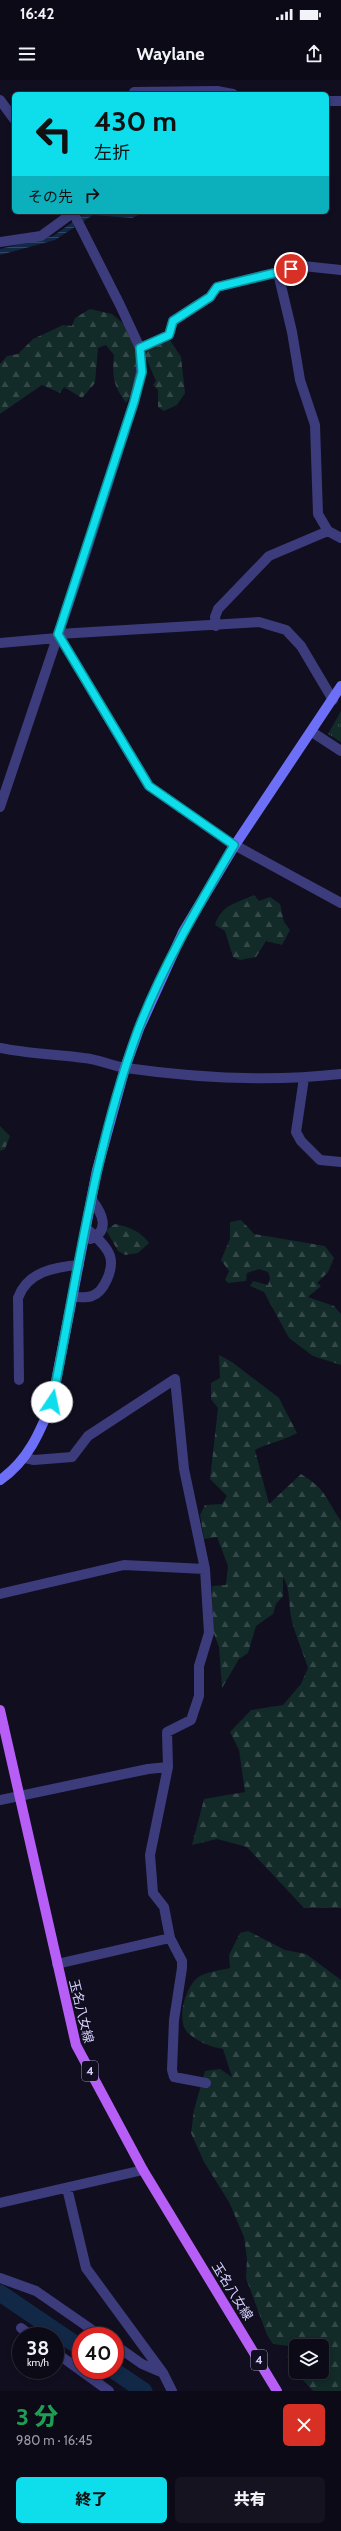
<!DOCTYPE html>
<html lang="ja">
<meta charset="utf-8">
<style>
body{margin:0;font-family:Cabin,"Noto Sans JP",sans-serif;background:#161321;color:#f1f3f6;height:100vh;display:flex;flex-direction:column;font-size:15px;white-space:nowrap}
*{box-sizing:border-box;margin:0}
p{font-size:13px;color:#9a9aa2}
.icon{flex:none;width:22px;height:22px;fill:none;stroke:currentColor;stroke-width:2;stroke-linecap:round;stroke-linejoin:round}
.map{position:relative;height:2311px;overflow:hidden}
.side{display:flex;flex-direction:column;background:#0d0a18;flex:1}
.side>*{flex:none}
.hud{position:absolute;left:12px;top:12px;width:317px;height:122px;border-radius:6px;box-shadow:0 2px 6px #0003,0 0 0 1px #2d2b37;background:#0eddeb;color:#111;overflow:hidden}
.tools{position:absolute;left:289px;top:2259px;display:grid;gap:8px}
.tools a{display:grid;place-items:center;width:40px;height:40px;border-radius:6px;background:#0d0a18;box-shadow:0 2px 6px #0003,0 0 0 1px #2d2b37;font-size:20px}
.speed{position:absolute;left:12px;top:2247px;display:flex;gap:8px;font-size:20px;font-weight:700;text-align:center}
.speed>*{display:grid;place-content:center;width:52px;height:52px;border-radius:50%;background:#0d0a18;box-shadow:0 2px 6px #0003,0 0 0 1px #2d2b37;line-height:1}
.speed small{font-size:10px;font-weight:400}
.speed .limit{border:6px solid #d22;background:#fff;color:#111}
.pin{position:absolute;display:grid;place-items:center;width:34px;height:34px;color:#fff;margin:-17px;border:2px solid #fff;border-radius:50%;box-shadow:0 1px 4px #0007}
.me{position:absolute;width:44px;margin:-22px;rotate:11deg;stroke-linejoin:round;filter:drop-shadow(0 0 3px #0008)}
.turn{display:flex;align-items:center;gap:14px;height:84px;padding:0 16px;font-size:18px}
.turn .icon{width:52px;height:52px;stroke-width:2.5}
.turn b{display:block;font-size:28px;line-height:34px}
.then{display:flex;align-items:center;height:38px;padding:0 16px;background:#0003;gap:8px;font-size:15px}
.round{display:grid;place-items:center;flex:none;width:42px;height:42px;border-radius:6px;background:#161321}
.overview{display:flex;align-items:center;justify-content:space-between;height:68px;padding:0 16px}
h1{font-size:24px;font-weight:800;line-height:30px;color:#1e9e55}
.action{display:flex;gap:8px;margin-top:auto;padding:8px 16px}
.action a{flex:1;height:46px;border-radius:6px;background:#0eddeb;color:#111;font-size:16px;font-weight:800;line-height:46px;text-align:center}
.action a+a{background:#161321;color:#f1f3f6}
.status{display:flex;justify-content:space-between;align-items:center;height:28px;padding:0 20px;background:#0d0a18;direction:ltr}
.status svg{height:11px;fill:currentColor}
header{display:flex;justify-content:space-between;align-items:center;height:52px;padding:0 16px;background:#0d0a18;font-size:18px;font-weight:800}
.map>svg:first-child{display:block}
.forest{fill:url(#forest-firs)}
.park{fill:url(#park-tufts)}
.water{fill:url(#water-rules)}
.lines{fill:none;stroke-linecap:round;stroke-linejoin:round}
.river{stroke:#112846;stroke-width:17}
.street{stroke:#3c3c7c;stroke-width:10}
.secondary{stroke:#6d6ff7;stroke-width:10}
.primary{stroke:#b75ef6;stroke-width:10}
.route-casing{stroke:#099099;stroke-width:10}
.route{stroke:#0eddeb;stroke-width:7}
.labels{text-anchor:middle;stroke-width:3;stroke-linejoin:round;paint-order:stroke}
.shield{fill:#110e20;stroke:#9996ba;stroke-width:1}
.shield-label{font-size:12px;font-weight:bold;fill:#d3d0fc}
.street-label{font-size:13px;fill:#d3d0fc;stroke:#110e20}
</style>
<div class="status"><b>16:42</b><svg viewBox="0 0 49 12"><path d="M0 12V9h3v3zM5 12V6h3v6zM10 12V3h3v9zM15 12V0h3v12zM26 1h20v11H26zM47 4h2v5h-2z"/></svg></div>
<header><svg class="icon" aria-label="menu" viewBox="0 0 24 24"><path d="M4 6h16M4 12h16M4 18h16"/></svg>Waylane<svg class="icon" aria-label="share" viewBox="0 0 24 24"><path d="M12 15V3M7 8l5-5 5 5M5 13v7h14v-7"/></svg></header>
<div class="map">
<svg width="341" height="2311" viewBox="0 0 341 2311">
<defs>
<pattern id="forest-firs" width="22" height="20" patternUnits="userSpaceOnUse"><rect width="22" height="20" fill="#122a28"/><path d="M5 1l3.5 6h-7zM16 11l3.5 6h-7z" fill="#344848"/></pattern>
<pattern id="park-tufts" width="24" height="20" patternUnits="userSpaceOnUse"><rect width="24" height="20" fill="#122a28"/><path d="M3 7l-1-3M5 7V3M7 7l1-3M15 17l-1-3M17 17v-4M19 17l1-3" fill="none" stroke="#344848"/></pattern>
<pattern id="water-rules" width="6" height="5" patternUnits="userSpaceOnUse"><rect width="6" height="5" fill="#112846"/><path d="M0 2.5h6" fill="none" stroke="#334662"/></pattern>
</defs>
<rect width="100%" height="100%" fill="#110e20"/>
<path class="forest" d="M90,229L112,234L131,250L138,280V304L126,323C113,304 112,298 114,275L106,265L98,268L95,303L82,318L64,307L60,313L42,305L0,334V284L7,276L18,274L33,259L63,245L72,246L75,238Z
M170,260L181,277L185,313L177,325L164,331L158,327V310L153,305L156,301L145,276L148,269Z
M254,815L259,821L270,817L280,824L284,842L290,850L282,865L266,861L256,877L240,880L233,877L225,851L215,845C222,824 235,824 254,815Z
M0,1046L10,1056L5,1069L0,1071Z
M241,1140L254,1154L325,1166L334,1178L328,1192L317,1203L321,1206L308,1217L334,1226L341,1234V1285L313,1276L289,1258L264,1212L250,1206L253,1201L268,1205L270,1198L268,1192L259,1189L247,1193L246,1201L228,1203L225,1200L229,1191L221,1180L230,1159V1142Z
M115,1144C130,1147 140,1151 149,1163L138,1173L125,1175L118,1171L106,1150Z
M219,1275L232,1282L279,1318L297,1353C281,1362 270,1362 255,1370L269,1424L301,1394C327,1410 325,1418 341,1441V1828H304L247,1767L217,1759L192,1765L204,1719L245,1712L239,1670L230,1652L251,1630L283,1625L301,1604L308,1588C303,1572 296,1557 292,1541C288,1526 291,1509 283,1497V1516L276,1524L273,1534L256,1546L248,1573L239,1579L222,1608L219,1567L213,1551L212,1506L226,1505L228,1486L217,1457L204,1459L200,1435L205,1425L222,1424L227,1416L210,1399L218,1328L211,1319V1303L220,1298Z
M248,1851L285,1870L306,1874L341,1900V2311H313L292,2288L287,2276L296,2275V2292H322V2266L296,2267L273,2264L267,2255L246,2198L247,2179L244,2157L229,2122L204,2082L191,2053L194,2030L205,1991L220,1989L232,1997L223,1969C210,1967 199,1962 189,1954C175,1942 185,1905 200,1896C208,1892 221,1890 230,1888L229,1875L240,1853Z"/>
<path class="park" d="M341,631V662L328,654Z"/>
<path class="water" d="M87,132L120,134L145,132L132,138L93,135L55,160L0,175V169L53,156Z"/>
<g class="lines">
<path class="river" d="M0,2213L81,2268
M113,2290L144,2311"/>
<path class="street" d="M134,12L217,11L233,14
M0,20L14,39
M327,21H341
M0,162L41,156L74,132
M278,193L292,252L300,300L315,345L318,434L328,451L341,458
M140,268L169,255L173,241L210,217L217,207L303,186L341,190
M216,546L215,537L218,529L269,476L328,451
M58,554L149,706L229,762L341,823
M58,554L259,542L286,550L301,566L333,620
M0,563L57,558
M312,652L341,671
M0,727L86,472L134,322L141,292L140,268L120,225L73,132
M0,968C28,974 56,974 84,978C98,979 112,986 126,988C196,998 271,1002 341,994
M304,998L296,1052L301,1061L320,1080L341,1082
M90,1159C111,1151 102,1133 92,1120
M73,1217C78,1217 87,1218 92,1216C104,1212 114,1189 110,1176C107,1166 94,1155 86,1148
M19,1300L18,1218C27,1192 54,1187 79,1185
M25,1378L34,1380L72,1377L88,1356L175,1299L184,1389L205,1489L209,1553L199,1586V1616L191,1640L167,1652L168,1687L150,1775L153,1813L164,1827L170,1858L57,1884
M0,1514L124,1485L205,1489
M0,1720L148,1689L168,1687
M170,1858L182,1881V1888L174,1940L172,1990L174,1997L206,2003
M67,2108L86,2188L163,2293L172,2311
M0,2123L143,2090
M0,2198L36,2211L101,2256
M21,2248L32,2256
M115,2265L142,2284L163,2293
M55,2272L109,2311"/>
<path class="secondary" d="M0,1400C28,1381 40,1352 52,1322L97,1090L125,988L139,949L183,852L235,765L341,606"/>
<path class="primary" d="M0,1630L76,1965L143,2090L277,2311"/>
</g>
<g class="lines">
<defs>
<path id="route" d="M52,1322C77,1198 94,1070 138,950C163,885 199,825 234,765L149,706L58,554L134,322L142,292L140,268L169,255L173,241L210,217L217,207L291,189"/>
</defs>
<use href="#route" class="route-casing"/>
<use href="#route" class="route"/>
</g>
<g class="labels">
<g class="shield">
<rect x="82" y="1981" width="16" height="20" rx="3"/>
<rect x="251" y="2270" width="16" height="20" rx="3"/>
</g>
<g class="shield-label">
<text x="90" y="1995">4</text>
<text x="259" y="2284">4</text>
</g>
<g class="street-label">
<text transform="translate(82 1931) rotate(76)" y="5">玉名八女線</text>
<text transform="translate(233 2211) rotate(58)" y="5">玉名八女線</text>
</g>
</g>
</svg>
<div class="tools">
<a><svg class="icon" aria-label="layers" viewBox="0 0 24 24"><path d="M12 4l9 5-9 5-9-5zM3 14l9 5 9-5"/></svg></a>
</div>
<div class="speed"><div>38<small>km/h</small></div><div class="limit">40</div></div>
<div class="pin" style="left:291px;top:189px;background:#d93025"><svg class="icon" aria-label="arrive" viewBox="0 0 24 24"><path d="M6 21V4h12l-3 4 3 4H6"/></svg></div>
<svg class="me" style="left:52px;top:1322px" viewBox="-20 -20 40 40"><circle r="19" fill="#fff"/><path d="M0-13L10 11 0 6-10 11z" fill="#0eddeb"/></svg>
<div class="hud">
<div class="turn"><svg class="icon" aria-label="left" viewBox="0 0 24 24"><path d="M17 20v-9H6M10 6l-5 5 5 5"/></svg><div><b>430 m</b>左折</div></div>
<div class="then">その先<svg class="icon" aria-label="right" viewBox="0 0 24 24"><path d="M7 20v-9h11M14 6l5 5-5 5"/></svg></div>
</div>
</div>
<section class="side">
<div class="overview"><div><h1>3 分</h1><p>980 m · 16:45</p></div><a class="round" style="background:#d93025;color:#fff"><svg class="icon" aria-label="close" viewBox="0 0 24 24"><path d="M6 6l12 12M18 6L6 18"/></svg></a></div>
<div class="action"><a>終了</a><a>共有</a></div>
</section>
